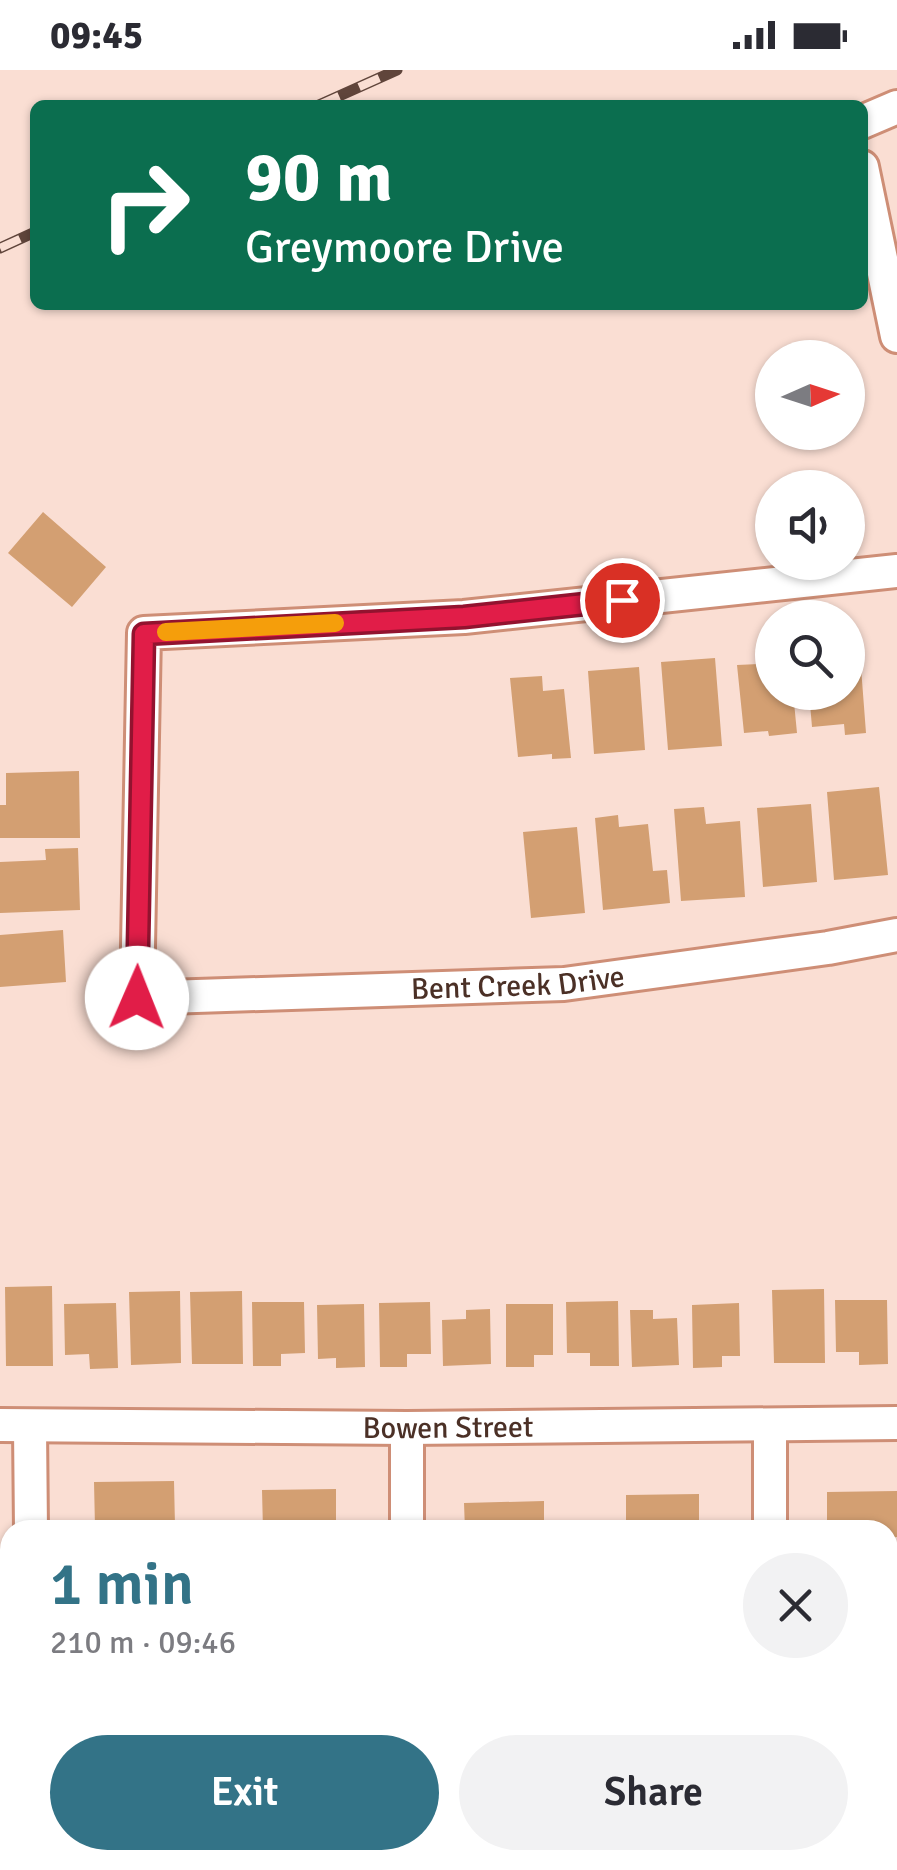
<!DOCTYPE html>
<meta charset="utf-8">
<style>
body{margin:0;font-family:Signika,sans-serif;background:#f2f2f3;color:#2b2b33;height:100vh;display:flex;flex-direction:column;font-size:38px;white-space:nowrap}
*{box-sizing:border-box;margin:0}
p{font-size:32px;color:#7c7c81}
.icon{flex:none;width:55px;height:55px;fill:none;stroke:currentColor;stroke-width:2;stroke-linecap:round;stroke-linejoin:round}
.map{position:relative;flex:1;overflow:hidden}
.sheet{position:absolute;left:0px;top:1450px;width:898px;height:350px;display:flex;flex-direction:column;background:#fff;border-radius:30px 30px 0 0;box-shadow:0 2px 8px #0004}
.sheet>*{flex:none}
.banner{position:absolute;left:30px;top:30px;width:838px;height:210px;border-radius:15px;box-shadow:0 2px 8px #0004;background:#0b6e4f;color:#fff;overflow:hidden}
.needle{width:65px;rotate:87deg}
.tools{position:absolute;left:755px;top:270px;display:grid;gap:20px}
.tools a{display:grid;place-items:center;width:110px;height:110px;border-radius:50%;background:#fff;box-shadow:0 2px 8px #0004;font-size:50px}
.pin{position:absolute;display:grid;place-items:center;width:85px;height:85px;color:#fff;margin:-42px;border:5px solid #fff;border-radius:50%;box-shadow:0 2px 10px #0007}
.me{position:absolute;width:110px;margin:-55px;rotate:1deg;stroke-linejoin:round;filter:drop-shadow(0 0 8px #0008)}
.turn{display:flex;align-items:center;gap:35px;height:210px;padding:0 50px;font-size:45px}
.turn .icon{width:130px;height:130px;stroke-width:2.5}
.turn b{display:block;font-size:70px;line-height:85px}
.round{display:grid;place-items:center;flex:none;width:105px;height:105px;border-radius:52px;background:#f2f2f3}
.summary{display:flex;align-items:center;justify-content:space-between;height:170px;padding:0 50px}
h1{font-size:60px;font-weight:600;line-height:75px;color:#337387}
.cta{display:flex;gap:20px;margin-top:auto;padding:20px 50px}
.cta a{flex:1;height:115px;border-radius:60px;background:#337387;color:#fff;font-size:40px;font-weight:600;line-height:115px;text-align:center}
.cta a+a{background:#f2f2f3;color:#2b2b33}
.status{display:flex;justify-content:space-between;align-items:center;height:70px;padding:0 50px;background:#fff;direction:ltr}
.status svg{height:28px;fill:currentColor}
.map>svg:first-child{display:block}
.building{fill:#d39f72}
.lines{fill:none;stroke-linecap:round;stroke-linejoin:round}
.minor-casing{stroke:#ce8e76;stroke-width:38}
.minor{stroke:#fff;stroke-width:32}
.rail-casing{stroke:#60453b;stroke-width:11}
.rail{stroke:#faded3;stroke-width:8;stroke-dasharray:22;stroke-linecap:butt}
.route-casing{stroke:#92132f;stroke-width:25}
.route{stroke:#e11d48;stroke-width:18}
.slow{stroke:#f59e0b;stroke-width:18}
.labels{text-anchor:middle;stroke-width:9;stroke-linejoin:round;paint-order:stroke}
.street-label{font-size:30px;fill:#4b3026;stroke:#faded3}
</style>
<div class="status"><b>09:45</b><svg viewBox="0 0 49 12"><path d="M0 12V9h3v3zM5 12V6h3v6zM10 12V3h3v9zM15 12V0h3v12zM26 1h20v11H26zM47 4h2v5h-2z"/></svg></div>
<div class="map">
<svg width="897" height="1800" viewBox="0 0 897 1800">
<rect width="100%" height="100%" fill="#faded3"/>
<path class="building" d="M43,442L106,497L72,537L8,483Z
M859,571L866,663L845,665L844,654L812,657L809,622H848V572Z
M772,579V622H793L797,663L769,666L768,661L744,663L737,595L759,594L758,580Z
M715,588L722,676L668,680L661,592Z
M639,597L645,680L594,684L588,601Z
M542,606L543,621L564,619L571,688L552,689V684L518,687L510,608Z
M79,701L80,768H0V735H6V703Z
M879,717L888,805L834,810L827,722Z
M811,734L817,812L763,817L757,738Z
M704,737L706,754L740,751L745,827L681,831L674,739Z
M618,745L619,757L648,754L653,801L667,800L670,833L603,840L595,748Z
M577,757L585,843L531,848L523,762Z
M78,778L80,840L0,843V792L46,790L45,779Z
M63,860L66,912L0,917V865Z
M52,1216L53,1296H6L5,1217Z
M824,1219L825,1293H774L772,1220Z
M180,1221L181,1293L131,1295L129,1222Z
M242,1221L243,1294H192L190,1222Z
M835,1230H887L888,1294L859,1295V1282H836Z
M618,1231L619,1296H590V1283H567L566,1232Z
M252,1232H304L305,1283L281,1284V1296H253Z
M430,1232L431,1284H407V1297H380L379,1233Z
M116,1233L118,1298L90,1299L89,1284L65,1285L64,1234Z
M739,1233L740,1286H722V1297L693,1298L692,1235Z
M364,1234L365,1297L336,1298V1288L318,1289L317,1235Z
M506,1234H553V1285H534V1297H506Z
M490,1239L491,1294L443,1296L442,1250L466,1249V1240Z
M630,1240H653V1249L677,1248L679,1295L632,1297Z
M174,1411L175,1456L95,1457L94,1412Z
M336,1419V1460H263L262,1420Z
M897,1421V1467L888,1468V1460H827V1422Z
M699,1424V1460H626V1425Z
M544,1431V1460H465L464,1433Z
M888,1481H897V1532H888Z
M888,1614H891L893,1658L888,1659Z
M888,1668H897V1719L888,1720Z
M888,1733H897V1780H888Z
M120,1790H168L166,1800H117Z"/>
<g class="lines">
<defs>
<g id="minor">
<path d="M862,52L897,37"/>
<path d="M862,97L897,266"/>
<path id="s1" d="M897,501L464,547L144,563L137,928L564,914L828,878L897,865"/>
<path id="s2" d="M0,1355L407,1358L897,1353"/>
<path d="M770,1355V1460"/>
<path d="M30,1358L31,1460"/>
<path d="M407,1460V1358"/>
<path d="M770,1790V1800"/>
<path d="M406,1800V1790"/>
</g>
</defs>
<use href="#minor" class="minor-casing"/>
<use href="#minor" class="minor"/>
<defs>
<path id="rail" d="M319,35L397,0
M0,178L35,162"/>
</defs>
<use href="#rail" class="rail-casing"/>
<use href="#rail" class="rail"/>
</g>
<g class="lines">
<defs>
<path id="route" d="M137,928L144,564L464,547L622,530"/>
</defs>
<use href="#route" class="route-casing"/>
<use href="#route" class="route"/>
<path class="slow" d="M166,562L335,553"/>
</g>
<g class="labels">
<g class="street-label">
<text dy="10" stroke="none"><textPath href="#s1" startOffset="1502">Bent Creek Drive</textPath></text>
<text dy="10" stroke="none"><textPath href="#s2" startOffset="448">Bowen Street</textPath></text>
</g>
</g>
</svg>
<div class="tools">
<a><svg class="needle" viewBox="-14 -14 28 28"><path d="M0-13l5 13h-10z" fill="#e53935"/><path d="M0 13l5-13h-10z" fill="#7c7c81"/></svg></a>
<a><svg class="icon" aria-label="sound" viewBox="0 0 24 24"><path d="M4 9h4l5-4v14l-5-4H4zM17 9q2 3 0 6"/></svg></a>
<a><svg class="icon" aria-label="search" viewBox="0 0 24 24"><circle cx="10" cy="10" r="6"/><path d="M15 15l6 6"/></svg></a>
</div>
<div class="pin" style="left:622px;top:530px;background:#d93025"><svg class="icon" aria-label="arrive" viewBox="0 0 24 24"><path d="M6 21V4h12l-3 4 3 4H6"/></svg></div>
<svg class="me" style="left:137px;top:928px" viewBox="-20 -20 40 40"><circle r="19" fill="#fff"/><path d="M0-13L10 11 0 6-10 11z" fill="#e11d48"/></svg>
<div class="banner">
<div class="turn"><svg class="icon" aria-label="right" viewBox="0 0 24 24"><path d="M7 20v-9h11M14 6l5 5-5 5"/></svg><div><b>90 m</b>Greymoore Drive</div></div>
</div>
<section class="sheet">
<div class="summary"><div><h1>1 min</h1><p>210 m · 09:46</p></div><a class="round"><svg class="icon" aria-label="close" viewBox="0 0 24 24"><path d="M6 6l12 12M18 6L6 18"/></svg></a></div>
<div class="cta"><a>Exit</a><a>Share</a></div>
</section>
</div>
